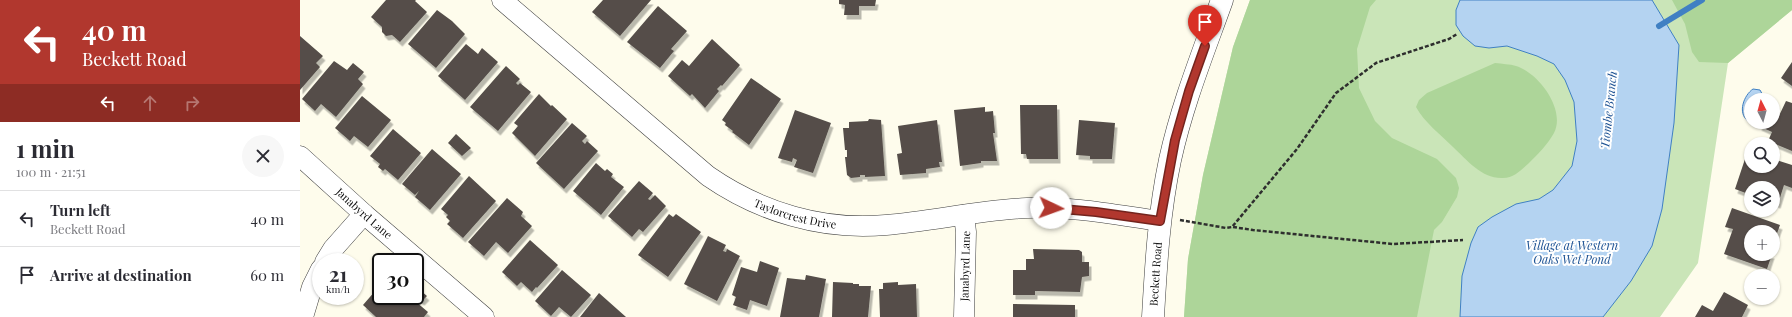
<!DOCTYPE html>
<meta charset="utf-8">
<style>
body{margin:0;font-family:"Playfair Display",serif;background:#f7f7f7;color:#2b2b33;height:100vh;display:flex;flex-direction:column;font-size:15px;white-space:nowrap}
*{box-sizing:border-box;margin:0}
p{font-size:13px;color:#7c7c81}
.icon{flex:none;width:22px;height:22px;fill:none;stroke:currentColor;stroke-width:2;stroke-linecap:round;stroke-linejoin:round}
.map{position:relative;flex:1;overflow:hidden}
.panel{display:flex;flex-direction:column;background:#fff;width:300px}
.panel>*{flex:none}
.top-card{background:#b1372e;color:#fff;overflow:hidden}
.needle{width:26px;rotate:354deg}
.fabs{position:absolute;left:1444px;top:93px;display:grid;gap:8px}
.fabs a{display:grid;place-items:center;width:36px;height:36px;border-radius:50%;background:#fff;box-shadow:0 1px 3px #0004;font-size:20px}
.speed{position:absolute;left:12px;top:253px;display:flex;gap:8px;font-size:20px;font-weight:700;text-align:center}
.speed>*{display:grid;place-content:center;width:52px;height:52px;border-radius:50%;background:#fff;box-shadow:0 1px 3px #0004;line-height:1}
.speed small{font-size:10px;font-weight:400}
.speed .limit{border:2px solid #111;border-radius:6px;background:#fff;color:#111}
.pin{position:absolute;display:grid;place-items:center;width:34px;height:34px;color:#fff;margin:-41px -17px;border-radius:50% 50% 50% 0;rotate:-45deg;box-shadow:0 0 4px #0007}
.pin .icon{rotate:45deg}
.me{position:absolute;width:44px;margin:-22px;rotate:93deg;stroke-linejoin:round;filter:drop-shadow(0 0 3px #0008)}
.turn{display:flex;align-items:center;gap:14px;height:84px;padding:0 16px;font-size:18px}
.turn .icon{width:52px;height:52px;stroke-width:2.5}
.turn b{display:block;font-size:28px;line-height:34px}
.lanes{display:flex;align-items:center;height:38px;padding:0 16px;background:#0003;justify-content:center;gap:20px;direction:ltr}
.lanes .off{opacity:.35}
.round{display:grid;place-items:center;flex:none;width:42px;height:42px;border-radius:21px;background:#f7f7f7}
.summary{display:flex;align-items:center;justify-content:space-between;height:68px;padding:0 16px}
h1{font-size:24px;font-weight:700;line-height:30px}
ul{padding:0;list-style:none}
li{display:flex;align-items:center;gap:12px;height:56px;padding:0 16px;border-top:1px solid #e1e1e2}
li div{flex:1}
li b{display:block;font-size:15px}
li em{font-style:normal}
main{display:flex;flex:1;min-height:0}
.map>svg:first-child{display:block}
.green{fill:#cae5b8}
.forest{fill:#add599}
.water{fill:#b4d3f1;stroke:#4080c3}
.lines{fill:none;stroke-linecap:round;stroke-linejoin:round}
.stream{stroke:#4080c3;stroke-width:6}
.building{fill:#544e49;filter:url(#shadow)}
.minor-casing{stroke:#3f3f3f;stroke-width:21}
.tertiary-casing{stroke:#3f3f3f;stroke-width:23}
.path{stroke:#2e2e2e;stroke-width:2.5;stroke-dasharray:4 2;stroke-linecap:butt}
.minor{stroke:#fff;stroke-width:20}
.tertiary{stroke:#fff;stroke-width:22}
.route-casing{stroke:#73241e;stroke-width:10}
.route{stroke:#b1372e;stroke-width:7}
.labels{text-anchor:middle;stroke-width:4;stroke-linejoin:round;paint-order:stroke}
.street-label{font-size:11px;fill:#0c0c0c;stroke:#fff}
.water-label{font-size:12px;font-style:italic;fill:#1e5394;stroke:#fff}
</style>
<main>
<section class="panel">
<div class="top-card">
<div class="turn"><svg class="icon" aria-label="left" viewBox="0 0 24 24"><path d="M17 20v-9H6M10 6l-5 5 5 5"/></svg><div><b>40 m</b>Beckett Road</div></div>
<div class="lanes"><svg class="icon" aria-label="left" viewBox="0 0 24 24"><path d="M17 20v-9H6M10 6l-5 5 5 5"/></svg><svg class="icon off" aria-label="ahead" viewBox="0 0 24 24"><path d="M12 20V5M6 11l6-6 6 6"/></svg><svg class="icon off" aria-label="right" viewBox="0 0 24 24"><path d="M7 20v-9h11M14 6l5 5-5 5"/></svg></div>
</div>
<div class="summary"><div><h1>1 min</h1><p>100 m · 21:51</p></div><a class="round"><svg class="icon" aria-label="close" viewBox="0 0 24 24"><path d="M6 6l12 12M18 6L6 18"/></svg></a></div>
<ul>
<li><svg class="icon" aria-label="left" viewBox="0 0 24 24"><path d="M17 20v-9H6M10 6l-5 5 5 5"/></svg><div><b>Turn left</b><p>Beckett Road</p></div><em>40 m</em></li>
<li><svg class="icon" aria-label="arrive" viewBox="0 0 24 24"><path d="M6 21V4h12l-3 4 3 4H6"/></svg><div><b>Arrive at destination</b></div><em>60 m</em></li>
</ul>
</section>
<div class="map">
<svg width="1492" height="317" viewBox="0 0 1492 317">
<defs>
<filter id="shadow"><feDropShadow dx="2.5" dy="4.5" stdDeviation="0" flood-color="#0004"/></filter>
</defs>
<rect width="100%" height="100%" fill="#fefcec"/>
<path class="green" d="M950,0H1492V10L1428,63L1398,263L1360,317H884L888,259L903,175L933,47Z"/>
<path class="forest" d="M950,0H1076L1070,7L1057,49L1059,88L1075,121L1092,138L1137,159L1156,178L1159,188L1157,197L1142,222L1134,230L1117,317H884L888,259L903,175L933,47Z
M1372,0H1492V10L1428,63L1399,62L1392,52L1385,24Z
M1195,63C1202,64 1210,64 1216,66C1239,73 1266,110 1254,133C1248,144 1237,155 1229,163C1221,170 1214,178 1203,178C1182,179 1167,160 1153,147C1141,135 1124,122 1116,107L1119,100L1127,93Z"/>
<path class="water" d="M1160,0H1352L1379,45L1374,123L1362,209L1352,246L1331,281L1303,317H1160L1162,276L1171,243L1178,227L1192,217L1216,204L1239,199L1253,190L1272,166L1277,141L1274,102L1265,80L1254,64L1237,56L1207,46L1189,48L1175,46L1163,36L1156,25V10Z
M1453,89L1460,90L1465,99V100H1451V120L1448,121C1437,113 1444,95 1453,89Z"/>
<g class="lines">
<path class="stream" d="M1359,26L1402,0"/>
</g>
<path class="building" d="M86,0H116L115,1L127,12L100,42L92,35L86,36L82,32V27L71,17Z
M303,0H351L320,36L292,12Z
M539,0H576L575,6H559V15H544L545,5L539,4Z
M358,6L387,31L371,49L374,51L360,68L327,42Z
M137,10L152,21L165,34L136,68L108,44Z
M0,36L23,56L16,63L20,67L0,90Z
M412,39L440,65L422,86L421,85L417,89L419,91L405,108L392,94L390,96L368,76L382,60L389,66Z
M166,44L178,54L182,48L198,62L165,100L138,76Z
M34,61L47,70L53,63L64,72L58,79L63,84L36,117L21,104L15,111L2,99Z
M1492,62V86L1481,78Z
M206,66L220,79L216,83L218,85L220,83L231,92L198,131L170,107Z
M451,78L481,99L449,145L432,132L433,131L425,125L426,123L422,120Z
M239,94L251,106L247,110L252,105L267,119L235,156L212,133L218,126L214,123Z
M62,96L91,120L68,147L54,136L50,141L35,128Z
M1486,101L1492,103V151L1468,141L1472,132L1459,126L1461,122H1473V118L1477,120Z
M720,105H757L758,159H727L726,154H721Z
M685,107V112L693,111L695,133H693L697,161H681V163L660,166L654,110Z
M495,110L531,123L513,173L494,167L497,160L493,158L492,162L478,158Z
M569,119L581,120L585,176L565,177V175H560V177L551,178L547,175L545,157H547V150H545L543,128H549V122L568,121Z
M637,120L642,162H639L640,167L626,169V173L600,175L597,154L602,153L598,126Z
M779,120L815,123L812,159H790V156L776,155Z
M272,123L287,136L282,141L285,144L287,141L298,151L264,189L236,163Z
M93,129L121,153L98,180L85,169L83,171L78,167L80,164L70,156Z
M156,134L171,148L162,156L148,143Z
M132,149L161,174L130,210L115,197L119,191L115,195L102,184Z
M1448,150L1451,151V166H1473V159L1492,165V188L1484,185L1478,204L1473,202V188H1451V195L1435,189Z
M296,163L305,171L307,169L313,174L311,177L324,187L301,215L273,191Z
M169,176L196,201L163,238L147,224L150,221L146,217L148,215L141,209Z
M339,181L353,193L348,199L350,200L355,195L366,206L343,232L339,229L332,237L308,216Z
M207,198L223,212L221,216L232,226L208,253L196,242L184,256L168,242Z
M1432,208L1480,225L1475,239L1473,238V232H1451V254H1472L1467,269L1424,254L1433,229L1425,227Z
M369,214L373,217L376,214L401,232L368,277L338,255Z
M408,236L426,245L423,251L426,252L427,249L440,256L417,301L384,284Z
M230,240L258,265L237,288L236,287L232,292L221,282L217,286L202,272Z
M733,249L779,250L782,252V262H789V276L782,277L780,292L735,291V295H713V270H726V259H734Z
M460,261L479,268L467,306L450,300L447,310L433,305L436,297L432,295L441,267L457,272Z
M262,270L291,295L271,317L259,307L251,316L235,301Z
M506,275L526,279L519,317H480L487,278L505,280Z
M533,282L553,283V284H559V286H571L568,317H532Z
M598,282V285L616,284L617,317H580L579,289H583V283Z
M76,290L81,296H109L128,312L124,317H76L63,305Z
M120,290L127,296L122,301L115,296Z
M1424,292L1448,305L1442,317H1395L1402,305L1413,311Z
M299,293L326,317H280Z
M713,304L775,305V317H713Z"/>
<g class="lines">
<defs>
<g id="minor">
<path id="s1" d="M202,0L408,176C460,212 523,231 586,225C633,221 680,210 727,208C772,206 816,215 860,221"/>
<path id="s2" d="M0,156L64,214L184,317"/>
<path d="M25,262L33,249L64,214"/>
<path d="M3,317L12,287L21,269"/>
<path id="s3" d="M664,317L666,232L664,215"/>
</g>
<g id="tertiary">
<path id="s4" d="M853,317C856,264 859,212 870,160C882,105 903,53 922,0"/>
</g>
</defs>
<use href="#minor" class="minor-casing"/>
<use href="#tertiary" class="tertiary-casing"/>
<path class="path" d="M880,220L926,228L932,227L997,149L1036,93L1076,63L1149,39L1157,34
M933,227L953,230L1093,244L1163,240"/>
<use href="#minor" class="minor"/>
<use href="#tertiary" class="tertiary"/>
</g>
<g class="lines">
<defs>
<path id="route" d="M751,208L796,212L860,221L875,140L889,91L905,46"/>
</defs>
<use href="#route" class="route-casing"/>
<use href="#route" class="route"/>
</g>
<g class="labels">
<g class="street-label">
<text dy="4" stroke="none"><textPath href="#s2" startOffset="86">Janabyrd Lane</textPath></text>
<text dy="4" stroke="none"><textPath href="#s1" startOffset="367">Taylorcrest Drive</textPath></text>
<text dy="4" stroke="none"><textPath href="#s3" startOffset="51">Janabyrd Lane</textPath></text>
<text dy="4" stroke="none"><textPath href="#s4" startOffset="43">Beckett Road</textPath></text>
</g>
<g class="water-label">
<text transform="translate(1309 110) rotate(-84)" y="4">Tiombe Branch</text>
<text x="1272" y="250">Village at Western<tspan x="1272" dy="14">Oaks Wet Pond</tspan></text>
</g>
</g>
</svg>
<div class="fabs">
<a><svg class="needle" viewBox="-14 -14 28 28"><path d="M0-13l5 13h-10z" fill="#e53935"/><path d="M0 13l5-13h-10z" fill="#7c7c81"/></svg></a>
<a><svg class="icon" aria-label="search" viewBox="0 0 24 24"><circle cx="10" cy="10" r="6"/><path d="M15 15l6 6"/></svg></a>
<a><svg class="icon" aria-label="layers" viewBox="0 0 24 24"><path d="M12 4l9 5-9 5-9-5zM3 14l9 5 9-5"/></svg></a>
<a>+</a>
<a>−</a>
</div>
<div class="speed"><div>21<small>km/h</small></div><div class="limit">30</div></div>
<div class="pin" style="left:905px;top:46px;background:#d93025"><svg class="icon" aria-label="arrive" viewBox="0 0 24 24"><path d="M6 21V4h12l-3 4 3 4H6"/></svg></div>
<svg class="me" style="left:751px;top:208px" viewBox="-20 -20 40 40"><circle r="19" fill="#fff"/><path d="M0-13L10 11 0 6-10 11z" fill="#b1372e"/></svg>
</div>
</main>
